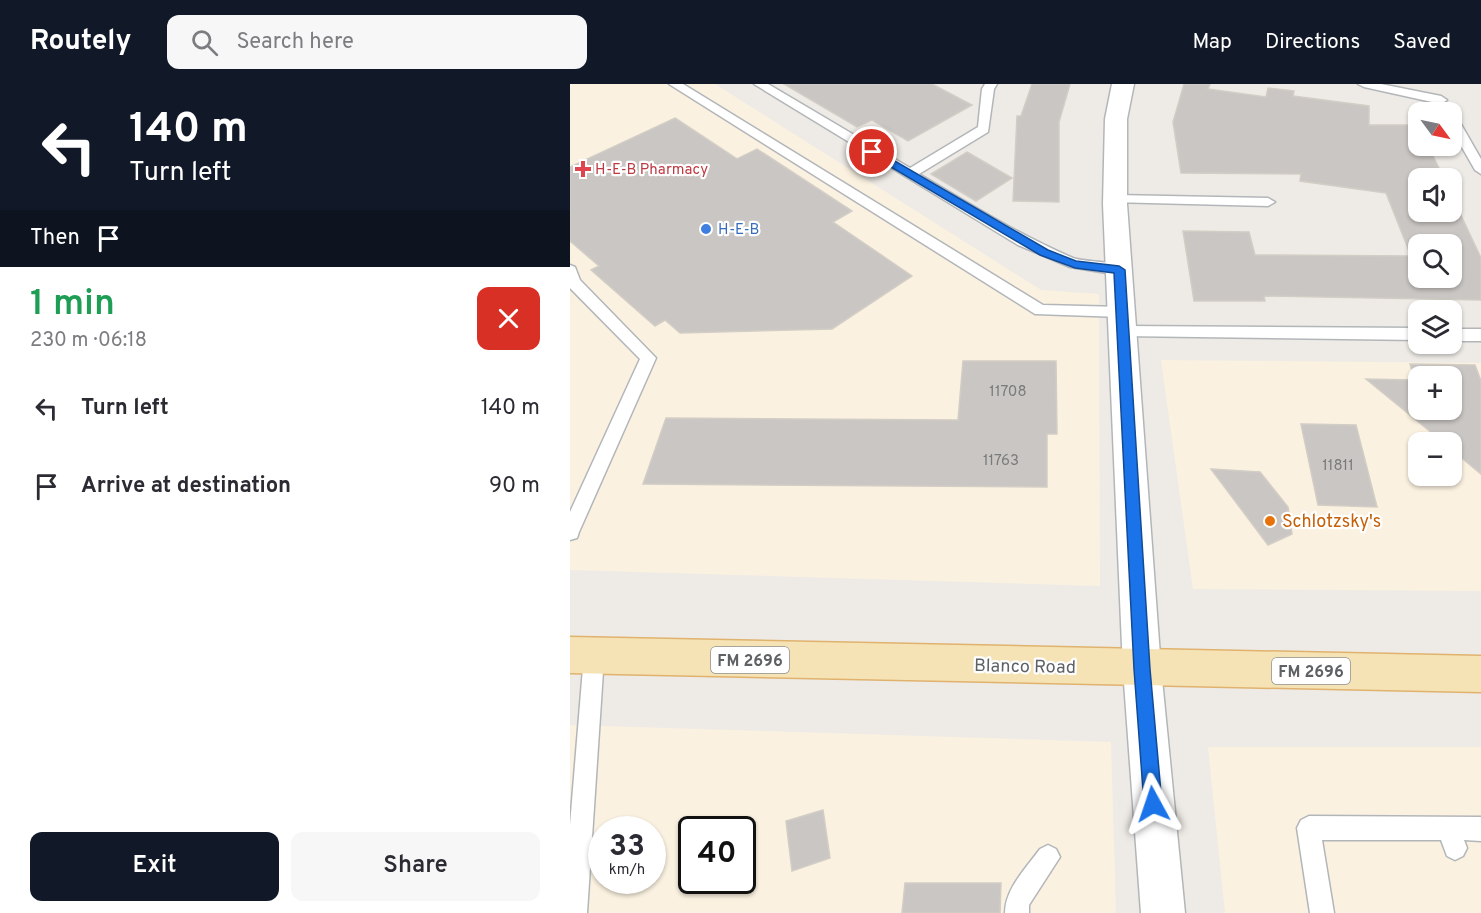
<!DOCTYPE html>
<meta charset="utf-8">
<style>
body{margin:0;font-family:Overpass,sans-serif;background:#f7f7f7;color:#2b2b33;height:100vh;display:flex;flex-direction:column;font-size:22px;white-space:nowrap}
*{box-sizing:border-box;margin:0}
p{font-size:20px;color:#7c7c81}
.icon{flex:none;width:33px;height:33px;fill:none;stroke:currentColor;stroke-width:2;stroke-linecap:round;stroke-linejoin:round}
.map{position:relative;flex:1;overflow:hidden}
.side{display:flex;flex-direction:column;background:#fff;width:570px}
.side>*{flex:none}
.banner{background:#111827;color:#fff;overflow:hidden}
.needle{width:39px;rotate:123deg}
.buttons{position:absolute;left:838px;top:18px;display:grid;gap:12px}
.buttons a{display:grid;place-items:center;width:54px;height:54px;border-radius:12px;background:#fff;box-shadow:0 2px 4px #0004;font-size:30px}
.speed{position:absolute;left:18px;top:732px;display:flex;gap:12px;font-size:30px;font-weight:700;text-align:center}
.speed>*{display:grid;place-content:center;width:78px;height:78px;border-radius:50%;background:#fff;box-shadow:0 2px 4px #0004;line-height:1}
.speed small{font-size:15px;font-weight:400}
.speed .limit{border:3px solid #111;border-radius:9px;background:#fff;color:#111}
.pin{position:absolute;display:grid;place-items:center;width:51px;height:51px;color:#fff;margin:-26px;border:3px solid #fff;border-radius:50%;box-shadow:0 2px 6px #0007}
.me{position:absolute;width:66px;margin:-33px;rotate:355deg;stroke-linejoin:round;filter:drop-shadow(0 0 4px #0008)}
.turn{display:flex;align-items:center;gap:21px;height:126px;padding:0 30px;font-size:27px}
.turn .icon{width:78px;height:78px;stroke-width:2.5}
.turn b{display:block;font-size:42px;line-height:51px}
.then{display:flex;align-items:center;height:57px;padding:0 30px;background:#0003;gap:12px;font-size:22px}
.round{display:grid;place-items:center;flex:none;width:63px;height:63px;border-radius:12px;background:#f7f7f7}
.summary{display:flex;align-items:center;justify-content:space-between;height:102px;padding:0 30px}
h1{font-size:36px;font-weight:600;line-height:45px;color:#1e9e55}
.button{display:flex;gap:12px;margin-top:auto;padding:12px 30px}
.button a{flex:1;height:69px;border-radius:12px;background:#111827;color:#fff;font-size:24px;font-weight:600;line-height:69px;text-align:center}
.button a+a{background:#f7f7f7;color:#2b2b33}
ul{padding:0;list-style:none}
li{display:flex;align-items:center;gap:18px;height:78px;padding:0 30px}
li div{flex:1}
li b{display:block;font-size:22px}
li em{font-style:normal}
header{display:flex;align-items:center;gap:36px;box-sizing:border-box;height:84px;padding:0 30px;background:#111827;color:#fff}
header strong{font-size:28px}
nav{display:flex;gap:33px;margin-inline-start:auto;font-size:21px}
.search{width:420px;height:54px;background:#f7f7f7;display:flex;align-items:center;gap:15px;box-sizing:border-box;padding:0 21px;border-radius:12px;color:#7c7c81;font-size:22px}
main{display:flex;flex:1;min-height:0}
.map>svg:first-child{display:block}
.commercial{fill:#faf1e0;fill-rule:evenodd}
.building{fill:#cac6c3;stroke:#d2cdc5;stroke-width:1.5;fill-rule:evenodd}
.lines{fill:none;stroke-linecap:round;stroke-linejoin:round}
.service-casing{stroke:#b3b6b9;stroke-width:3}
.tertiary-casing{stroke:#b3b6b9;stroke-width:3}
.primary-casing{stroke:#e0b26e;stroke-width:3}
.service{fill:#fff;fill-rule:evenodd}
.tertiary{fill:#fff;fill-rule:evenodd}
.primary{fill:#f5e3b5;fill-rule:evenodd}
.route{fill:#1a73e8;stroke:#114b97;stroke-width:1.5}
.health-dot{fill:#e0444e;stroke:#fff;stroke-width:2}
.shop-dot{fill:#3f7fe0;stroke:#fff;stroke-width:2}
.food-dot{fill:#e8710a;stroke:#fff;stroke-width:2}
.labels{text-anchor:middle;stroke-width:4.5;stroke-linejoin:round;paint-order:stroke}
.far-health-label{font-size:15px;fill:#be3a42;stroke:#fff;text-anchor:start}
.far-shop-label{font-size:15px;fill:#366cbe;stroke:#fff;text-anchor:start}
.number-label{font-size:15px;fill:#797b7c}
.shield{fill:#fff;stroke:#8e9193;stroke-width:1.5}
.shield-label{font-size:16px;font-weight:bold;fill:#5e6265}
.food-label{font-size:18px;fill:#c56008;stroke:#fff;text-anchor:start}
.street-label{font-size:18px;fill:#5e6265;stroke:#fff}
</style>
<header>
<strong>Routely</strong>
<div class="search"><svg class="icon" aria-label="search" viewBox="0 0 24 24"><circle cx="10" cy="10" r="6"/><path d="M15 15l6 6"/></svg>Search here</div>
<nav><a>Map</a><a>Directions</a><a>Saved</a></nav>
</header>
<main>
<section class="side">
<div class="banner">
<div class="turn"><svg class="icon" aria-label="left" viewBox="0 0 24 24"><path d="M17 20v-9H6M10 6l-5 5 5 5"/></svg><div><b>140 m</b>Turn left</div></div>
<div class="then">Then<svg class="icon" aria-label="arrive" viewBox="0 0 24 24"><path d="M6 21V4h12l-3 4 3 4H6"/></svg></div>
</div>
<div class="summary"><div><h1>1 min</h1><p>230 m · 06:18</p></div><a class="round" style="background:#d93025;color:#fff"><svg class="icon" aria-label="close" viewBox="0 0 24 24"><path d="M6 6l12 12M18 6L6 18"/></svg></a></div>
<ul>
<li><svg class="icon" aria-label="left" viewBox="0 0 24 24"><path d="M17 20v-9H6M10 6l-5 5 5 5"/></svg><div><b>Turn left</b></div><em>140 m</em></li>
<li><svg class="icon" aria-label="arrive" viewBox="0 0 24 24"><path d="M6 21V4h12l-3 4 3 4H6"/></svg><div><b>Arrive at destination</b></div><em>90 m</em></li>
</ul>
<div class="button"><a>Exit</a><a>Share</a></div>
</section>
<div class="map">
<svg width="911" height="829" viewBox="0 0 911 829">
<rect width="100%" height="100%" fill="#eeebe6"/>
<path class="commercial" d="M0,0H145L471,206L529,210L530,502L0,486Z
M591,276L911,279V507L623,505ZM849,292H882V326H849ZM849,358H882V392H849Z
M0,641L541,658L546,829H0ZM32,746H82V796H32ZM122,746H172V796H122Z
M638,663H911V829H655Z"/>
<path class="building" d="M214,0H362L402,21L338,57L302,36L287,43Z
M462,0H500L489,38V118L443,117L447,32H451Z
M614,0H640L638,5L696,13L698,4L724,7L723,12L799,22V41H849V62H858L874,94H849V128H882V112L911,174V216L694,212L695,217H624L613,147L679,148L685,171L841,172L816,109L730,97L731,90L611,89L603,38ZM849,160H882V194H849Z
M105,34L167,75L187,65L282,127L263,138L342,192L262,245L110,249L95,236L85,242L21,186L29,182L0,157V83Z
M397,68L442,94L406,117L361,90Z
M393,277H486L487,350H477V403L73,400L96,334L388,336Z
M840,280L905,281L911,297V390L882,366V358H873L796,295L845,296ZM849,292H882V326H849Z
M731,340L786,341L807,423L748,421Z
M641,385L690,388L718,423L722,450L698,461Z
M253,726L260,774L222,787L216,737Z
M335,799H431L430,829H332Z"/>
<g class="lines">
<defs>
<path id="service" d="M99,0H113L473,221L552,223L560,228L552,233L465,230Z
M184,0H198L340,84L408,43L412,5L415,0H427L424,5L418,48L349,90C400,120 449,151 503,174C516,179 549,176 556,186L549,191L500,183L448,161Z
M788,0H811L871,12L877,16L871,20L794,3Z
M882,31L888,35L911,75V90L905,86L882,46Z
M545,111L698,114L705,118L698,122L540,118L538,115L540,112Z
M0,181L5,183L10,196L86,274L9,448L7,454L0,456V428L70,275L0,204Z
M553,242L849,244V256L553,252L548,251L545,247L548,243Z
M882,245H911V257H882Z
M24,562L31,565L34,572L17,829H0V741L14,572L17,565Z
M739,732L911,733V757L894,756L897,764L893,772L885,776L877,772L871,756H752L764,829H740L727,744L731,736Z
M478,761L486,765L490,773L459,821V829H435C435,805 456,784 470,765Z"/>
<path id="tertiary" d="M542,0H564L557,35V120L591,585L615,829H571L553,585L533,120L535,35Z"/>
<path id="primary" d="M0,553L911,572V608L0,589Z"/>
</defs>
<use href="#service" class="service-casing"/>
<use href="#tertiary" class="tertiary-casing"/>
<use href="#primary" class="primary-casing"/>
<use href="#service" class="service"/>
<use href="#tertiary" class="tertiary"/>
<use href="#primary" class="primary"/>
</g>
<path class="route" d="M299,66H306L478,166L506,177L549,182L555,186L580,585L592,720L589,726L583,728L577,726L574,720L564,585L544,189L505,184L470,171L299,70Z"/>
<path class="health-dot" d="M10 76h6v6h6v6h-6v6h-6v-6h-6v-6h6z"/>
<circle class="shop-dot" cx="136" cy="145" r="6"/>
<circle class="food-dot" cx="700" cy="437" r="6"/>
<g class="labels">
<g class="far-health-label">
<text x="25" y="90">H-E-B Pharmacy</text>
</g>
<g class="far-shop-label">
<text x="148" y="150">H-E-B</text>
</g>
<g class="number-label">
<text x="438" y="312">11708</text>
<text x="431" y="381">11763</text>
<text x="768" y="386">11811</text>
</g>
<g class="shield">
<rect x="141" y="563" width="78" height="26" rx="4.5"/>
<rect x="702" y="574" width="78" height="26" rx="4.5"/>
</g>
<g class="shield-label">
<text x="180" y="582">FM 2696</text>
<text x="741" y="593">FM 2696</text>
</g>
<g class="food-label">
<text x="712" y="443">Schlotzsky's</text>
</g>
<g class="street-label">
<text transform="translate(455 582) rotate(1)" y="6">Blanco Road</text>
</g>
</g>
</svg>
<div class="buttons">
<a><svg class="needle" viewBox="-14 -14 28 28"><path d="M0-13l5 13h-10z" fill="#e53935"/><path d="M0 13l5-13h-10z" fill="#7c7c81"/></svg></a>
<a><svg class="icon" aria-label="sound" viewBox="0 0 24 24"><path d="M4 9h4l5-4v14l-5-4H4zM17 9q2 3 0 6"/></svg></a>
<a><svg class="icon" aria-label="search" viewBox="0 0 24 24"><circle cx="10" cy="10" r="6"/><path d="M15 15l6 6"/></svg></a>
<a><svg class="icon" aria-label="layers" viewBox="0 0 24 24"><path d="M12 4l9 5-9 5-9-5zM3 14l9 5 9-5"/></svg></a>
<a>+</a>
<a>−</a>
</div>
<div class="speed"><div>33<small>km/h</small></div><div class="limit">40</div></div>
<div class="pin" style="left:302px;top:68px;background:#d93025"><svg class="icon" aria-label="arrive" viewBox="0 0 24 24"><path d="M6 21V4h12l-3 4 3 4H6"/></svg></div>
<svg class="me" style="left:583px;top:720px" viewBox="-20 -20 40 40"><path d="M0-17L14 15 0 8-14 15z" fill="#1a73e8" stroke="#fff" stroke-width="4"/></svg>
</div>
</main>
